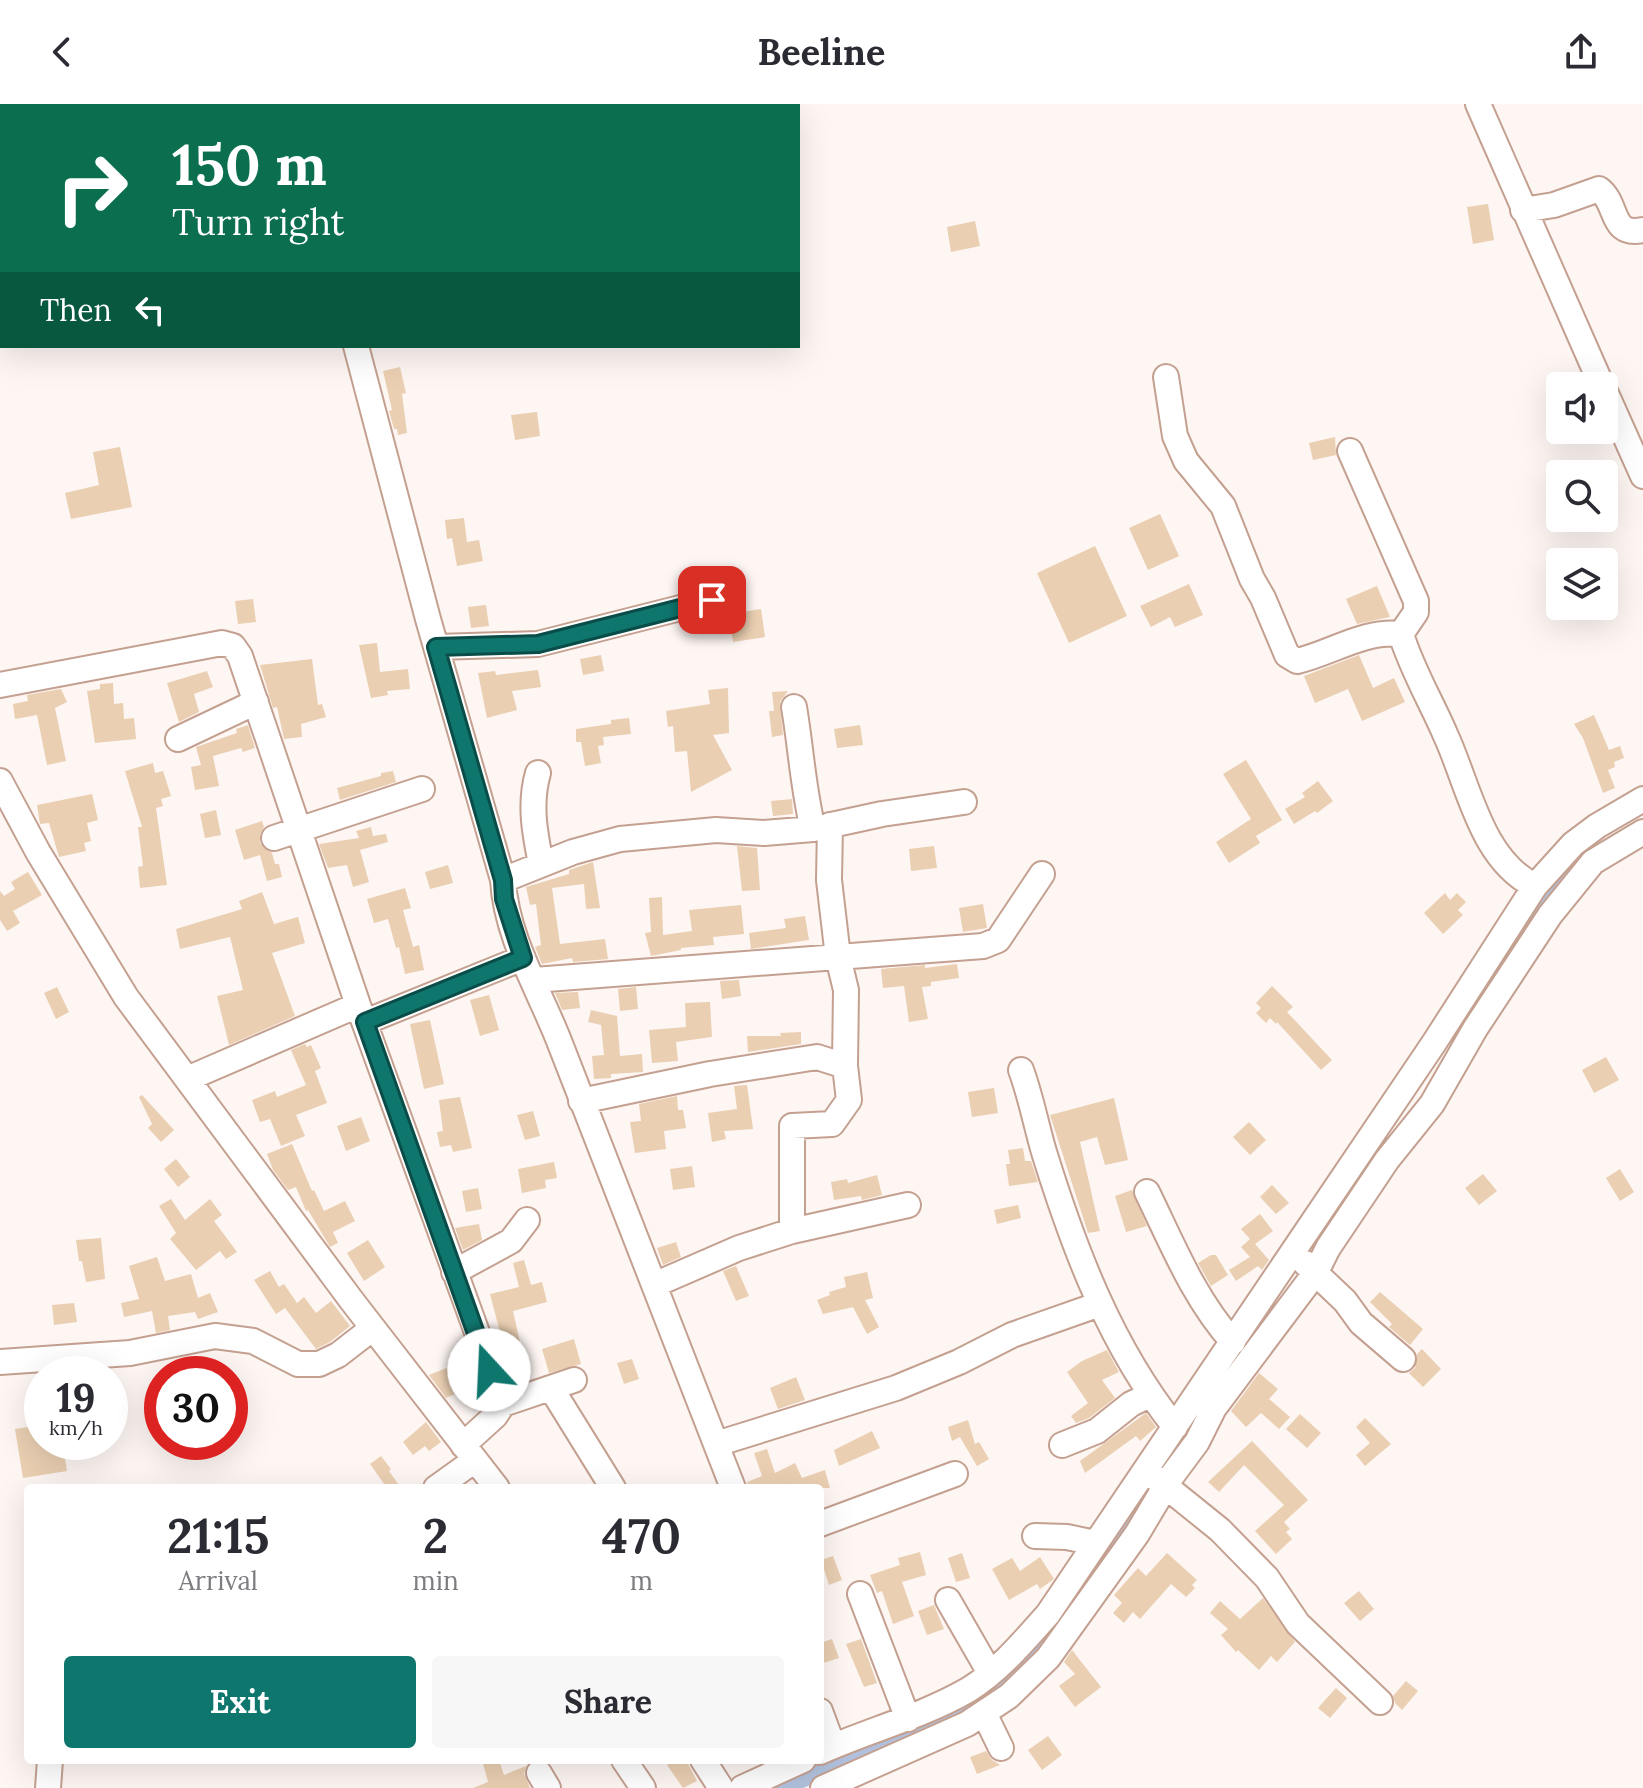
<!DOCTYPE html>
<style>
body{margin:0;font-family:Lora,serif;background:#f7f7f7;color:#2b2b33;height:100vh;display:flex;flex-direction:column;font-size:30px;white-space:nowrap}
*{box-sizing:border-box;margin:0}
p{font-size:26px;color:#7c7c81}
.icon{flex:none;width:44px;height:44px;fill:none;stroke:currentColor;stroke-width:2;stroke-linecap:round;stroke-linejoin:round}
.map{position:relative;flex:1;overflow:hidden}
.side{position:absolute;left:24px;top:1380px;width:800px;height:280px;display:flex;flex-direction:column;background:#fff;border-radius:8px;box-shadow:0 8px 32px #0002}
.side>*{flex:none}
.guide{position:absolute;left:0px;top:0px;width:800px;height:244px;box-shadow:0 8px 32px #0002;background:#0b6e4f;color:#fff;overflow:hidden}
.buttons{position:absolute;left:1546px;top:268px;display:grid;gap:16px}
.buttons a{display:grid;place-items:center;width:72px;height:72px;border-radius:8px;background:#fff;box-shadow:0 8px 32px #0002;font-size:40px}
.speed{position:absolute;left:24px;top:1252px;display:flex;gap:16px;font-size:40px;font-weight:700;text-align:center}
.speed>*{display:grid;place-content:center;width:104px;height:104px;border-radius:50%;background:#fff;box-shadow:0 8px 32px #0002;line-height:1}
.speed small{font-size:20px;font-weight:400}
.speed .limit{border:12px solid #d22;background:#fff;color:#111}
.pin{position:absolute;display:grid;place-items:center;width:68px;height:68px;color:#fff;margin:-34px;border-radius:16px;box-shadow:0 4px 12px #0006}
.me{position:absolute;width:88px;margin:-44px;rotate:340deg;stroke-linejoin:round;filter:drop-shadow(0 0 6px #0008)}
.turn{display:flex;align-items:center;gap:28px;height:168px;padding:0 40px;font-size:36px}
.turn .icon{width:104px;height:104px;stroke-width:2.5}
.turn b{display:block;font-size:56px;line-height:68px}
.then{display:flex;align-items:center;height:76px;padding:0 40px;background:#0003;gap:16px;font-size:30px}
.eta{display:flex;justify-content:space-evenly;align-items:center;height:136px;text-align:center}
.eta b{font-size:48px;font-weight:700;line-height:56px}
.primary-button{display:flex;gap:16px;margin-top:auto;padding:16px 40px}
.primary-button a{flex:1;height:92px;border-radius:8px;background:#0f766e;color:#fff;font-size:32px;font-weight:700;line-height:92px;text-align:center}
.primary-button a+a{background:#f7f7f7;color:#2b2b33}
header{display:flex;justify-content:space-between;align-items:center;height:104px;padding:0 40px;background:#fff;font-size:36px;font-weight:700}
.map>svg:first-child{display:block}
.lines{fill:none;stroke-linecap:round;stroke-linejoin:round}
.canal{stroke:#b1c1dd;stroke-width:16}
.building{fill:#eacfb2}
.minor-casing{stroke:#c4a090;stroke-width:28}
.minor{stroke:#fff;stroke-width:24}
.route-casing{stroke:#0a4d48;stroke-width:20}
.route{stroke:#0f766e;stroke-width:14}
</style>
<header><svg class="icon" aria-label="back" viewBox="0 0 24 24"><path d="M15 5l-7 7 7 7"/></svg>Beeline<svg class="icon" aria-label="share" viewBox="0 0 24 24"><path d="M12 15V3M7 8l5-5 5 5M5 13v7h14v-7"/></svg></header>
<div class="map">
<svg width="1643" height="1684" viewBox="0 0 1643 1684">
<rect width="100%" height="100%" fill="#fef6f3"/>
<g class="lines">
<path class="canal" d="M1514,833L1562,771L1589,751
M1098,1455L1147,1389L1203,1303
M783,1684L976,1601L1014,1569L1039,1535"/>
</g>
<path class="building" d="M1488,100L1494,136L1473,140L1467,103Z
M975,117L980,142L951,148L947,123Z
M400,263L406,289L402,290L407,329L398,331L397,325H394L389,307L392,306L383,267Z
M537,308L540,332L515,336L511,311Z
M1335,333L1336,351L1313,356L1309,339Z
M120,343L132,403L71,415L65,389L99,381L93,348Z
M1160,410L1179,452L1148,466L1129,424Z
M464,414L467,438L479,436L483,457L457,462L452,434L447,435L445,416Z
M1095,442L1127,512L1069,539L1037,469Z
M1189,480L1203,511L1175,523L1170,513L1151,523L1140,502Z
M1377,482L1390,513L1357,520L1346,495Z
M253,495L256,518L238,520L235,497Z
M486,501L489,522L471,524L468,503Z
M761,505L765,533L733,538L729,510Z
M377,539L380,568L408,565L410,585L387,587L388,591L371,594L359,541Z
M601,551L604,567L583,571L580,555Z
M1359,551L1373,584L1394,574L1405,598L1362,617L1348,585L1315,599L1304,572Z
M312,555L318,601L322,600L326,613L301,620L302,633L284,635L277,603L273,604L260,561Z
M538,566L541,583L512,587L517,606L487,614L478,569L495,567L496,571Z
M207,567L213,583L194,590L199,608L179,618L167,579Z
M113,579L114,600L123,599L124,615L134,614L136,635L95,639L87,587L100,585V580Z
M728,584L729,629L713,631L732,666L691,688L687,647L675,648L673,622L668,623L666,607L710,600L708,586Z
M61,585L67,598L55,604L66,657L47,661L37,611L15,615L13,600L28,597L27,591Z
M788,587L780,598L783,631L772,633L769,607H774L772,588Z
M1594,611L1609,646L1620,642L1624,654L1614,658L1615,663L1608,666L1615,684L1603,689L1583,634L1574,620Z
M629,614L631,630L603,633L604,641L598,642L601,659L585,662L581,638H576V625L611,620V616Z
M248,621L255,644L243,648L241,644L213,652L219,682L195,686L191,663L201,661L196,643L237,629L236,625Z
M860,621L863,641L837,644L834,625Z
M1246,656L1282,716L1256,732L1260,739L1229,759L1216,738L1251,715L1223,670Z
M153,659L155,669L163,667L171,692L161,695L163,702L156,704L167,781L140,784L138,763L143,762L138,723H142L125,667Z
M393,667L396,678L340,696L337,684L381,672V669Z
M1318,677L1333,697L1317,709L1315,707L1294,720L1285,705L1305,693L1302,689Z
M92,690L98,716L87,719L91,737L84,739L86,747L59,753L49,719L40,720L37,701Z
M792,695L793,710L773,712L771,697Z
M216,706L221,731L205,734L200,710Z
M262,717L264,723L260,730V739L272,749L275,760H279L282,773L267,777L260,751L244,756L235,726Z
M371,723L373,732L386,730L388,738L360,746L369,778L353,783L347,761L328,764L319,740L359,734L356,727Z
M737,742L757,744L760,786L742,787Z
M934,742L937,764L911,767L909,745Z
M593,758L600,804L586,805L584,780L552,784L560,840L605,835L608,855L573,858L572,854L542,860L535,843L541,841L536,800L530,801L526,783L569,770V766Z
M448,761L453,779L430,785L425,768Z
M28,768L42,791L13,807L20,819L7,827L0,816V787L4,792L15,785L11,778Z
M405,784L411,804L403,806L413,843L419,841L424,866L405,870L399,843L396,844L388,815L374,819L367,795Z
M262,788L274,820L298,813L305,839L272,849L295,912L229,941L217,892L243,886L230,833L180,845L176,825L242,805L239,797Z
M1445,789L1450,796L1457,789L1466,798L1458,806L1463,811L1443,830L1424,809Z
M662,793L663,831L692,827L689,806L741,801L744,830L713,833L714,841L681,844V846L651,852L645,829L651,828L649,794Z
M983,800L987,824L963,828L959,804Z
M805,812L809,836L751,845L749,829L786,824L784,815Z
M957,860L959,874L931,878V882L922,883L928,915L909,918L904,882L883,884L881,865L925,861V864Z
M739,876L741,892L722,895L720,877Z
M1272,882L1293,903L1287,908L1332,956L1321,966L1277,918L1276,920L1270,914L1266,919L1256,909L1261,904L1256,899Z
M57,883L69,908L56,915L44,889Z
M636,883L638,905L620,907L618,885Z
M578,888L580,904L562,906L555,889Z
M489,891L499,926L480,932L470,896Z
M710,898L712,933L676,938L678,957L652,959L649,926L686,923L685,899Z
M591,906L617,912L620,952L642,950L643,968L611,970V974L594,975L592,952L604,951L601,921L588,918Z
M430,916L444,980L424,985L410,920Z
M801,928V940L748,948L747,932H781L780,929Z
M305,940L307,943L311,941L321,964L315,967L327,999L296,1011L305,1032L281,1042L270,1015L260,1018L252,996L275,987L277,993L306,981L291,946Z
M1606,953L1619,976L1594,989L1582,966Z
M747,981L753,1025L724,1027L726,1035L712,1038L708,1009L737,1005L734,982Z
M994,984L998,1009L972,1013L968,988Z
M142,991L174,1026L161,1038L148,1024L152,1020L139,993Z
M677,992L678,1006H683L686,1024L664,1027L666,1045L635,1049L630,1018L641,1017L639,1000Z
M460,993L472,1044L453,1048L451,1041L440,1043L437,1028L443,1027L439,996Z
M1114,994L1128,1056L1105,1061L1097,1033L1080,1038L1100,1127L1088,1129L1050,1011Z
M533,1007L540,1032L525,1036L517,1011Z
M361,1013L370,1037L346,1047L337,1022Z
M1249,1018L1266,1036L1250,1051L1233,1033Z
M292,1040L312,1087L314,1086L324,1107L345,1097L355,1117L333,1128L338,1139L330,1143L308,1106L306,1107L296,1083L288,1086L273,1066L267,1050Z
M1023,1044L1025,1057H1031L1038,1078L1009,1082L1006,1060H1010L1008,1046Z
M176,1055L190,1073L178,1083L164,1065Z
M554,1058L557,1074L545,1076L546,1084L522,1089L518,1065Z
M692,1062L695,1083L673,1086L670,1065Z
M1620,1065L1634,1088L1620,1097L1606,1074Z
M1483,1070L1497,1087L1479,1101L1465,1084Z
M877,1071L882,1091L862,1096L861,1092L834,1096L831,1078L847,1075L848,1079Z
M1272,1081L1289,1099L1276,1110L1260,1093Z
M478,1084L482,1105L466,1108L462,1087Z
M1132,1086L1147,1122L1126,1128L1115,1092Z
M171,1095L185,1116L210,1095L222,1111L214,1117L237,1148L226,1155L220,1147L196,1166L170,1135L176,1129L159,1102Z
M1018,1101L1021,1114L997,1120L994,1106Z
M1260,1110L1273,1127L1255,1140L1269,1156L1262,1166L1258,1162L1236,1177L1229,1166L1250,1153L1241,1143L1250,1135L1241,1125Z
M479,1120L482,1136L463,1146L455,1124Z
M101,1134L105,1175L86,1178L82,1157H79L76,1136Z
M368,1136L385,1163L364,1177L347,1149Z
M676,1138L681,1153L663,1161L657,1144Z
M1211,1151H1216L1228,1171L1211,1182L1198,1159Z
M157,1153L165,1177L191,1170L198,1194L210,1189L218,1208L198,1215L195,1208L168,1212L170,1226L156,1229L152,1207L124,1213L121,1199L139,1195L129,1162Z
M524,1156L531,1181L542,1178L547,1198L513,1207L523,1252L511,1254L510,1250L502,1252L495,1233L501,1232L490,1190L519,1183L513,1159Z
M736,1162L749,1192L736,1197L723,1167Z
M270,1167L279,1183L284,1180L297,1199L304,1193L316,1209L331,1197L350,1222L330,1238L316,1245L285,1204L276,1210L254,1176Z
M867,1168L873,1194L865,1196L879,1223L867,1230L853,1203L823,1210L817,1196L830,1191L829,1188L846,1183L844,1173Z
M1380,1188L1423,1225L1410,1241L1389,1223L1392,1220L1370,1198Z
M74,1199L77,1218L54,1221L52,1201Z
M574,1235L581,1260L549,1269L542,1245Z
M1422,1245L1441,1265L1423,1283L1409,1269L1415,1264L1417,1250Z
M1107,1246L1119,1268L1102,1276L1115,1294L1089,1314L1076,1319L1071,1312L1088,1299L1067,1268L1082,1257Z
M632,1255L639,1275L624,1280L617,1259Z
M449,1263L460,1288L446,1294L429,1271Z
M1259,1269L1278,1285L1269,1295L1290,1313L1279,1325L1261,1309L1246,1323L1231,1307Z
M796,1273L805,1296L778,1305L770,1284Z
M1146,1309L1156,1323L1140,1337L1136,1332L1085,1369L1080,1357Z
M1300,1310L1321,1329L1307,1344L1286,1325Z
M1365,1314L1391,1340L1365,1362L1356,1351L1370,1339L1356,1323Z
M968,1316L975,1340L979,1338L989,1355L977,1362L960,1333L952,1337L948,1323Z
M426,1318L441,1338L429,1347L425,1342L413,1351L403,1338Z
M42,1321V1338H62L67,1367L23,1374L15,1325Z
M872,1327L880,1344L839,1362L834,1346Z
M1252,1337L1308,1396L1284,1418L1290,1425L1286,1428L1292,1435L1276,1450L1255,1427L1284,1401L1244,1361L1219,1388L1208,1378Z
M767,1345L775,1369L795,1359L802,1374L825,1366L830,1384H748L747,1378L762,1372L754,1349Z
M381,1352L391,1365L389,1367L401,1384H387L370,1360Z
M920,1448L926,1471L902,1478L914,1512L893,1520L882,1487L877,1489L870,1471L900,1461L898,1454Z
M962,1449L970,1474L956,1478L948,1454Z
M1167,1449L1197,1476L1192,1481L1195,1484L1186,1493L1171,1480L1140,1515L1133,1508L1124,1519L1113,1509L1122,1499L1114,1491L1138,1464L1146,1472Z
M833,1452L842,1476L829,1481L821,1456Z
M1040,1453L1054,1475L1040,1485L1037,1480L1009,1496L992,1465L1012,1454L1020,1467Z
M1359,1487L1374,1505L1360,1517L1344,1499Z
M1263,1494L1295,1538L1277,1558L1271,1552L1259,1566L1238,1546L1236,1548L1221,1531L1228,1525L1210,1509L1220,1497L1240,1515Z
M934,1501L944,1525L927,1531L918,1507Z
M832,1535L839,1554L820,1560V1539Z
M861,1535L877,1579L864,1583L846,1540Z
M1072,1546L1101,1583L1075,1603L1059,1582L1075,1570L1064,1558Z
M1406,1577L1418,1587L1402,1606L1395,1599L1393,1592Z
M1336,1584L1347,1594L1330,1614L1318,1604Z
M1048,1632L1062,1651L1042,1666L1028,1646Z
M986,1647L992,1656L1000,1661L977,1670L970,1653Z
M482,1656H499L504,1671L526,1662L524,1670L530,1684H473L488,1678Z
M674,1656H686L697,1677L683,1684L667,1661Z"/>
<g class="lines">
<defs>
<path id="minor" d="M295,0L296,2
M1478,0L1602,282
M1523,106L1554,101L1599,85C1619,100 1609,133 1643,126
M356,242L428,515L503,776C506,834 541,889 561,942C618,1089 676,1237 733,1384
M1166,273L1175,332L1186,357L1223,402L1252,475L1263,494L1287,551L1297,557C1332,549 1363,526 1401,530
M1604,285L1643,372
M1350,347L1416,497V508L1401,530C1412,566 1431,597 1446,632C1469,682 1481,756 1535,782
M436,543L538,540L712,496
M0,581L222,539L233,542L240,552L358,901L503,1300L495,1312L463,1341
M794,603C801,644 803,685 813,725
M178,635L256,598
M538,669C529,700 535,730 541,760
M0,677L38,748L126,893L352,1197L497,1384
M274,734L422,685
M503,776L573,748L620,735L716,726L764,729L813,725L882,710L964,698
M534,876L983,842L998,836L1042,770
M365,918L523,854
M1021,966C1031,993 1036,1021 1044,1048C1074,1145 1111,1243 1175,1323
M187,975L358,901
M581,997L710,970L817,953L845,962
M1147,1088C1172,1139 1194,1195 1233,1238
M792,1127V1022L832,1020L849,996L845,962L846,886L838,853L829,776L830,721
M1305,1159L1345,1197L1361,1219L1403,1255
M454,1168L511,1137L527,1116
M654,1181L739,1144L792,1127L908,1101
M0,1258L130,1249L215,1232L253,1237L298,1260H319L338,1251L373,1224
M551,1284L613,1384
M503,1300L574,1276
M716,1340L896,1284L959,1258L1012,1231L1100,1200
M1062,1341L1097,1327L1131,1300L1150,1291
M1153,1372L1220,1426L1267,1474L1298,1520L1380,1598
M436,1384L475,1356
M820,1420L955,1370
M1035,1432L1067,1433L1095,1439
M860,1490L908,1615
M948,1496L990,1569
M820,1607L833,1642
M984,1609L1001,1644
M820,1648C869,1626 921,1613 968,1586C999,1567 1024,1537 1048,1510L1434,939L1535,782L1573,740L1597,722L1643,695
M624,1656L643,1684
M703,1656L721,1684
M539,1669L548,1684
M48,1684L50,1656
M742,1684L803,1656
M823,1684L967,1620L1009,1592L1048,1554L1137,1430L1171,1373L1197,1338L1214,1304L1316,1168L1328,1144L1387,1056L1432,1000L1475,925L1550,811L1593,758L1643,728"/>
</defs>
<use href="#minor" class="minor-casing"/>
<use href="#minor" class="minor"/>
</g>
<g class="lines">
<defs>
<path id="route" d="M489,1266L365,918L523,854L504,795L503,776L436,543L538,540L712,496"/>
</defs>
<use href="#route" class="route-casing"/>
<use href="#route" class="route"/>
</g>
</svg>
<div class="buttons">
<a><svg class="icon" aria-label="sound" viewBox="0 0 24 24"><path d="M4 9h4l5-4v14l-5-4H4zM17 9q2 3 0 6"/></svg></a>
<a><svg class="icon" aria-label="search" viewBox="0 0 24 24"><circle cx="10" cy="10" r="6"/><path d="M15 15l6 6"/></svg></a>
<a><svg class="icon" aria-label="layers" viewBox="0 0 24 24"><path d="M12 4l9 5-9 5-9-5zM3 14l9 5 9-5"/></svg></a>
</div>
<div class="speed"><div>19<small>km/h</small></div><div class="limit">30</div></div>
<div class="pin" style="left:712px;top:496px;background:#d93025"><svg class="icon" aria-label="arrive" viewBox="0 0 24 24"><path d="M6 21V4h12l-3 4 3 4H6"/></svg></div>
<svg class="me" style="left:489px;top:1266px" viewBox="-20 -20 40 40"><circle r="19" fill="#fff"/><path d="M0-13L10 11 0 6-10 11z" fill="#0f766e"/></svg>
<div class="guide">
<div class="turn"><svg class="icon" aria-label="right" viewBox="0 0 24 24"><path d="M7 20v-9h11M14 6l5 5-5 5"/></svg><div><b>150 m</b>Turn right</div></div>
<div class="then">Then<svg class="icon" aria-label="left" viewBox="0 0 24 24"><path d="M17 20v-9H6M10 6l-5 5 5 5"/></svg></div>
</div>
<section class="side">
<div class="eta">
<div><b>21:15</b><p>Arrival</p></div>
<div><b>2</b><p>min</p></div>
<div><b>470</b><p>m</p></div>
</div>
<div class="primary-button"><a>Exit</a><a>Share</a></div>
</section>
</div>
